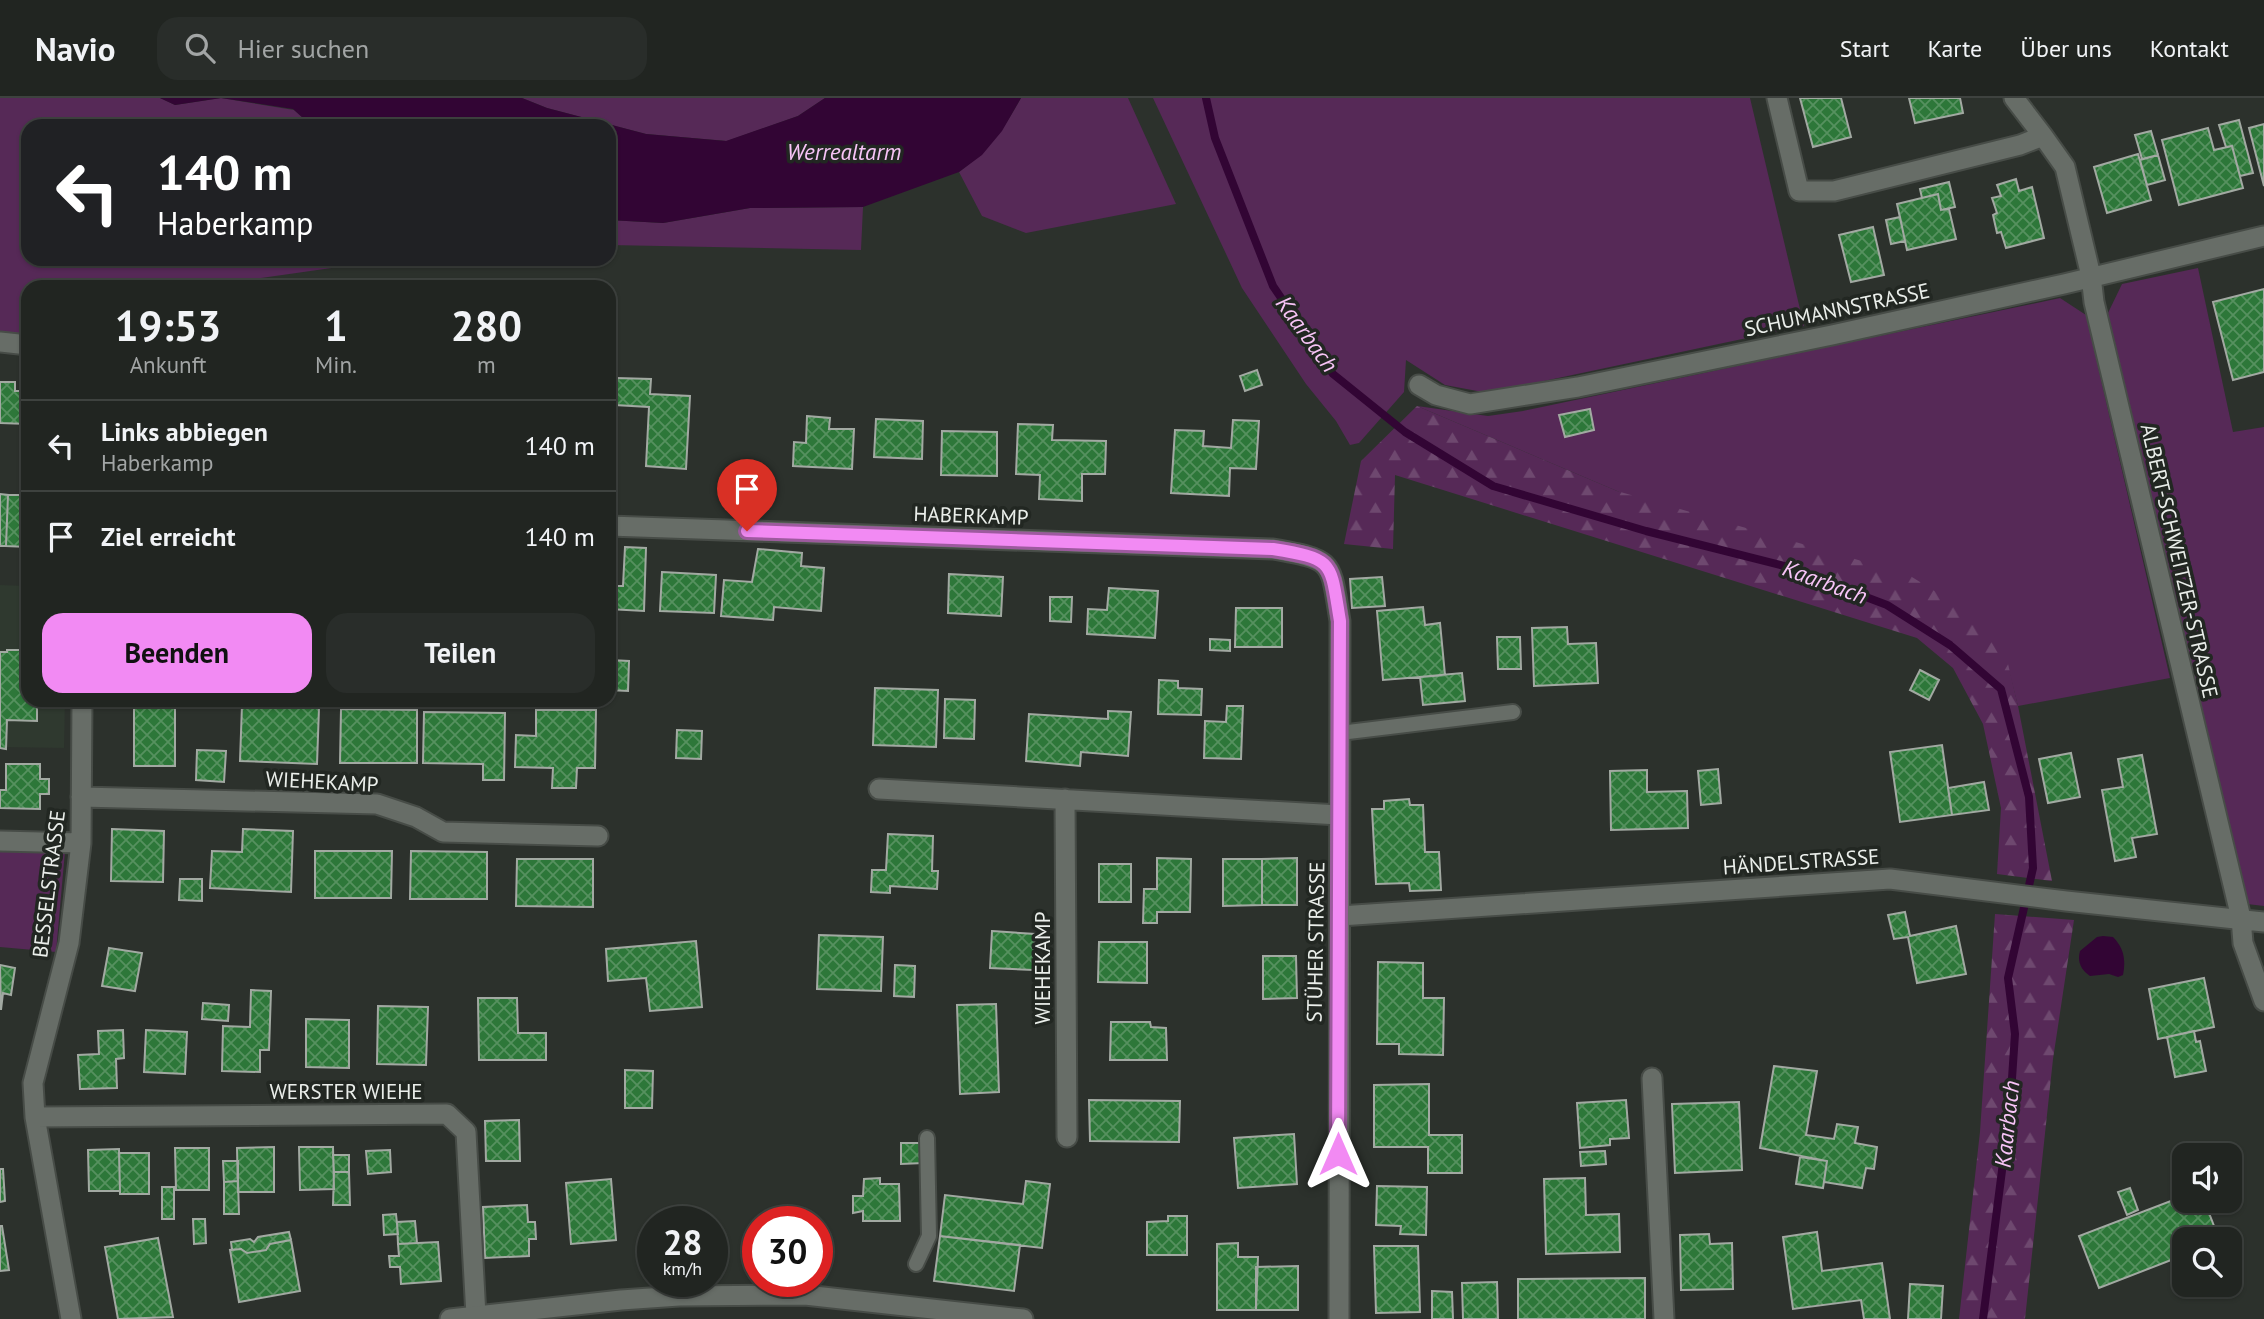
<!DOCTYPE html>
<html lang="de">
<meta charset="utf-8">
<style>
body{margin:0;font-family:"PT Sans",sans-serif;background:#292d2a;color:#f1f3f6;height:100vh;display:flex;flex-direction:column;font-size:26px;white-space:nowrap}
*{box-sizing:border-box;margin:0}
p{font-size:23px;color:#a2a5a5}
.icon{flex:none;width:38px;height:38px;fill:none;stroke:currentColor;stroke-width:2;stroke-linecap:round;stroke-linejoin:round}
.map{position:relative;flex:1;overflow:hidden}
.drawer{position:absolute;left:21px;top:182px;width:595px;height:427px;display:flex;flex-direction:column;background:#212521;border-radius:21px;box-shadow:0 2px 5px #0004,0 0 0 2px #3e423f}
.drawer>*{flex:none}
.hud{position:absolute;left:21px;top:21px;width:595px;height:147px;border-radius:21px;box-shadow:0 2px 5px #0004,0 0 0 2px #3e423f;background:#202124;color:#fff;overflow:hidden}
.fabs{position:absolute;left:2172px;top:1045px;display:grid;gap:14px}
.fabs a{display:grid;place-items:center;width:70px;height:70px;border-radius:14px;background:#212521;box-shadow:0 2px 5px #0004,0 0 0 2px #3e423f;font-size:35px}
.speed{position:absolute;left:637px;top:1108px;display:flex;gap:14px;font-size:35px;font-weight:700;text-align:center}
.speed>*{display:grid;place-content:center;width:91px;height:91px;border-radius:50%;background:#212521;box-shadow:0 2px 5px #0004,0 0 0 2px #3e423f;line-height:1}
.speed small{font-size:18px;font-weight:400}
.speed .limit{border:10px solid #d22;background:#fff;color:#111}
.pin{position:absolute;display:grid;place-items:center;width:60px;height:60px;color:#fff;margin:-72px -30px;border-radius:50% 50% 50% 0;rotate:-45deg;box-shadow:0 0 7px #0007}
.pin .icon{rotate:45deg}
.me{position:absolute;width:77px;margin:-38px;rotate:0deg;stroke-linejoin:round;filter:drop-shadow(0 0 5px #0008)}
.turn{display:flex;align-items:center;gap:24px;height:147px;padding:0 21px;font-size:32px}
.turn .icon{width:91px;height:91px;stroke-width:2.5}
.turn b{display:block;font-size:49px;line-height:60px}
.eta{display:flex;justify-content:space-evenly;align-items:center;height:119px;text-align:center}
.eta b{font-size:42px;font-weight:700;line-height:49px}
.primary-button{display:flex;gap:14px;margin-top:auto;padding:14px 21px}
.primary-button a{flex:1;height:80px;border-radius:21px;background:#f28af3;color:#111;font-size:28px;font-weight:700;line-height:80px;text-align:center}
.primary-button a+a{background:#292d2a;color:#f1f3f6}
ul{padding:0;list-style:none}
li{display:flex;align-items:center;gap:21px;height:91px;padding:0 21px;border-top:2px solid #3e423f}
li div{flex:1}
li b{display:block;font-size:26px}
li em{font-style:normal}
header{display:flex;align-items:center;gap:42px;box-sizing:border-box;height:98px;padding:0 35px;background:#212521;border-bottom:2px solid #3e423f}
header strong{font-size:33px}
nav{display:flex;gap:38px;margin-inline-start:auto;font-size:24px}
.search{width:490px;height:63px;background:#292d2a;display:flex;align-items:center;gap:18px;box-sizing:border-box;padding:0 24px;border-radius:21px;color:#a2a5a5;font-size:26px}
.map>svg:first-child{display:block}
.built{fill:#2f392f}
.green{fill:#562957}
.forest{fill:url(#forest-firs)}
.water{fill:#320534}
.lines{fill:none;stroke-linecap:round;stroke-linejoin:round}
.stream{stroke:#320534;stroke-width:8}
.building{fill:url(#building-cross-hatch);stroke:#a2a9a2;stroke-width:2}
.service-casing{stroke:#474c47;stroke-width:18}
.minor-casing{stroke:#474c47;stroke-width:23}
.secondary-casing{stroke:#474c47;stroke-width:23}
.service{stroke:#676d67;stroke-width:14}
.minor{stroke:#676d67;stroke-width:19}
.secondary{stroke:#676d67;stroke-width:19}
.route-casing{stroke:#9d5a9e;stroke-width:18}
.route{stroke:#f28af3;stroke-width:12}
.labels{text-anchor:middle;stroke-width:7;stroke-linejoin:round;paint-order:stroke}
.street-label{font-size:21px;fill:#eaeeea;stroke:#222722}
.water-label{font-size:23px;font-style:italic;fill:#f8c4f7;stroke:#222722}
</style>
<header>
<strong>Navio</strong>
<div class="search"><svg class="icon" aria-label="search" viewBox="0 0 24 24"><circle cx="10" cy="10" r="6"/><path d="M15 15l6 6"/></svg>Hier suchen</div>
<nav><a>Start</a><a>Karte</a><a>Über uns</a><a>Kontakt</a></nav>
</header>
<div class="map">
<svg width="2264" height="1221" viewBox="0 0 2264 1221">
<defs>
<pattern id="forest-firs" width="22" height="20" patternUnits="userSpaceOnUse" patternTransform="scale(1.75)"><rect width="22" height="20" fill="#562957"/><path d="M5 1l3.5 6h-7zM16 11l3.5 6h-7z" fill="#6e486f"/></pattern>
<pattern id="building-cross-hatch" width="8" height="8" patternUnits="userSpaceOnUse" patternTransform="scale(1.75)"><rect width="8" height="8" fill="#2d7739"/><path d="M0 0l8 8M0 8l8-8" fill="none" stroke="#56915f"/></pattern>
</defs>
<rect width="100%" height="100%" fill="#2c312c"/>
<path class="built" d="M0,487L28,488V602H65L64,650L0,649Z"/>
<path class="green" d="M0,0H160L175,7L221,0L294,12L312,28H28V161H395L198,189H28V241L0,238Z
M522,0H825L798,18L727,43L646,36L547,10Z
M1021,0H1128L1176,106L1026,135L982,118L959,74C990,51 1002,34 1021,0Z
M1153,0H1750L1804,228L1488,295L1445,287L1406,262L1404,294L1359,345L1350,347L1336,323L1306,286L1242,190Z
M863,109L861,152L609,147V122L663,125L750,110Z
M2198,170L2233,334L2264,329V808L2247,806L2108,215L2122,186Z
M2060,200L2086,217L2170,580L2018,608L2003,549L1617,393L1417,308L1488,318L1523,313Z
M0,740L66,742L56,854L0,849Z"/>
<path class="forest" d="M1417,308L1617,393L1907,476L1964,511L2004,549L2018,608L2052,783L1997,776L2001,710L1983,626L1953,570L1917,540L1395,377L1393,451L1344,446L1361,363Z
M1995,816L2074,822L2053,961L2025,1221H1959L1980,1034Z"/>
<path class="water" d="M160,0H522L547,10L646,36L726,43L798,18L825,0H1021L1002,33L982,57L959,74L863,109L750,110L663,125L609,122V28H312L293,11L221,0L175,7Z
M2103,838L2113,839C2124,850 2126,862 2123,877L2118,879L2109,876L2090,878C2081,872 2077,864 2080,853L2097,839Z"/>
<g class="lines">
<path class="stream" d="M1206,0L1215,40L1273,188L1333,276L1405,334L1493,388L1646,433L1784,468L1887,507L1950,547L2001,591L2029,699L2033,770L2008,880L2015,936L2010,1010L1983,1221"/>
</g>
<path class="building" d="M1800,0H1841L1851,39L1813,49Z
M1909,0H1960L1963,15L1915,25Z
M2239,22L2253,75L2240,78L2232,48L2226,49L2219,27Z
M2264,26V88L2249,30Z
M2208,30L2214,52L2232,48L2243,90L2179,107L2162,42Z
M2151,33L2158,57L2142,61L2135,37Z
M2138,56L2151,102L2107,115L2094,69Z
M2158,57L2165,82L2147,87L2140,62Z
M2016,81L2019,93L2032,89L2044,140L2006,150L2001,134L1997,135L1993,117L1997,115L1992,100L2001,98L1997,87Z
M1949,84L1955,109L1941,112L1938,96L1922,100L1920,91Z
M1938,96L1941,112L1949,111L1956,141L1907,152L1897,106Z
M1900,119L1905,143L1891,146L1886,122Z
M1873,129L1884,177L1851,184L1839,137Z
M2264,191V274L2233,282L2213,204Z
M1257,272L1262,287L1245,293L1240,278Z
M616,280L651,281L650,296L690,298L686,371L646,368L649,309L615,307Z
M0,284H15V293H28V326L0,325Z
M1590,311L1594,332L1565,339L1559,317Z
M807,318L830,320L829,331H854L852,371L793,368L794,344L806,345Z
M876,321L923,323L922,361L874,359Z
M1233,322L1259,323L1256,371L1230,370L1229,398L1171,395L1175,332L1204,333L1203,348L1231,350Z
M1018,326L1053,327L1052,342L1106,343L1105,376H1082V403L1039,401L1040,377L1016,376Z
M942,333L997,334V378L941,377Z
M0,396L8,397L6,448H0Z
M8,397H21V400H28V449L6,448Z
M625,449L646,450L644,513L609,511V488H623Z
M758,451L802,455L801,468L824,470L821,513L774,509L773,522L721,518L724,482L752,484Z
M662,474L716,477L714,515L660,513Z
M949,476L1003,479L1001,518L948,515Z
M1382,479L1385,508L1352,510L1350,481Z
M1109,490L1158,493L1155,540L1087,536L1088,511L1107,512Z
M1050,499H1072L1071,524L1050,523Z
M1423,509L1425,527L1440,525L1445,577L1383,582L1377,513Z
M1236,510H1282V549H1235Z
M1567,529L1568,546L1596,545L1598,585L1534,588L1532,530Z
M1497,539H1520L1521,571H1498Z
M1210,541L1230,542V553L1210,552Z
M7,552H28V602H37V623L7,622L6,651L0,650V554H7Z
M609,562L629,563L628,593L609,592Z
M1920,572L1939,582L1929,602L1910,592Z
M1462,575L1465,603L1423,607L1420,579Z
M1159,582L1178,583V590L1202,591L1201,617L1158,616Z
M875,590L938,592L936,649L873,647Z
M945,601L975,602L974,641L944,640Z
M242,607L319,610L317,666L240,663Z
M1227,608H1243L1241,661L1204,660L1205,623L1226,624Z
M134,609H175V668H134Z
M341,611L417,612V665H340Z
M536,612H596L595,670H577L576,690H552L553,670L515,669L516,637L536,638Z
M1108,613L1131,614L1128,658L1081,654L1080,668L1026,663L1029,616L1108,621Z
M424,614L505,615L504,682H483V666L423,665Z
M677,632L702,633L701,661L676,660Z
M1942,647L1952,717L1900,724L1890,654Z
M197,652L226,653L224,684L196,682Z
M2071,655L2080,699L2048,705L2039,661Z
M2142,657L2157,736L2132,740L2136,759L2115,763L2102,692L2123,689L2118,661Z
M6,666H40V681H49V696H40V711L0,710V692H6Z
M1718,671L1721,705L1701,707L1698,673Z
M1647,672V694L1687,693L1688,730L1611,732L1610,673Z
M1984,684L1989,712L1952,717L1948,690Z
M1409,701L1410,707H1423L1425,754H1439L1441,792L1410,793L1409,785L1376,786L1372,711H1384V703Z
M112,731L164,733L163,784L111,783Z
M243,731L293,733L291,794L210,790L212,753L242,754Z
M888,736L933,738L932,773H938L937,791L890,788V795L871,794L872,772H886Z
M315,753H392L391,800H315Z
M411,753L487,754V801H410Z
M1157,760L1191,761L1190,814H1157V825H1143L1144,791H1157Z
M1297,760V807H1262V761Z
M517,761H593V809L516,808Z
M1223,761H1262V807L1223,808Z
M1099,766H1131V804H1099Z
M180,781H202V803L179,802Z
M1905,814L1910,838L1956,828L1966,876L1917,885L1908,839L1894,841L1888,817Z
M992,833L1035,836L1033,872L990,870Z
M819,837L883,839L881,893L817,891Z
M696,843L702,909L650,913L646,880L608,883L606,851Z
M1099,844H1147V885L1098,884Z
M109,850L142,855L135,893L102,888Z
M1263,858H1296L1297,900L1263,901Z
M1378,864L1423,865V900H1444L1443,957L1399,956V946H1377Z
M0,867L15,870L11,897L3,895L1,912Z
M895,867L915,868L914,899L894,898Z
M2204,880L2214,929L2158,941L2149,891Z
M251,892L271,893L269,952H260V974L222,973L223,928L250,929Z
M478,900H517L518,935H546V962H479Z
M203,905L229,907L228,923L202,921Z
M996,906L999,994L960,996L957,907Z
M378,908L428,909L426,967L377,966Z
M306,921L349,922V970L306,969Z
M1111,924H1150L1151,929L1166,930L1167,962H1110Z
M123,932L124,960L116,961L117,990L80,991L78,957L99,956L98,933Z
M146,932L187,934L185,976L144,974Z
M2194,933L2196,944L2200,943L2206,973L2175,979L2167,939Z
M1774,968L1817,973L1806,1037L1834,1041L1837,1026L1858,1029L1855,1045L1877,1049L1874,1071L1866,1070L1862,1090L1824,1084L1827,1063L1760,1050Z
M625,972L653,973L652,1010H625Z
M1429,986V1037H1462V1075H1428V1049H1374V987Z
M1089,1002L1180,1003L1179,1044L1090,1043Z
M1626,1002L1629,1040L1610,1041V1047L1580,1050L1577,1005Z
M1739,1004L1742,1072L1675,1075L1672,1006Z
M519,1022L520,1063H486L485,1023Z
M1294,1036L1297,1086L1238,1090L1234,1040Z
M901,1045H923V1065L901,1066Z
M274,1049V1094H238L237,1050Z
M299,1049H333L334,1091L300,1092Z
M175,1050H209V1092H176Z
M119,1051L120,1093H89L88,1052Z
M390,1052L391,1074L368,1076L366,1053Z
M1605,1053L1606,1066L1581,1068L1580,1054Z
M119,1055H149V1096H120Z
M333,1057H349V1074H334Z
M1800,1059L1827,1063L1823,1090L1796,1086Z
M223,1063H238V1083L224,1084Z
M0,1071H3L5,1103L0,1104Z
M334,1074H349L350,1107H333Z
M880,1080V1086H899L900,1123H863V1113L853,1115V1098H863L864,1081Z
M1585,1080L1586,1117L1619,1116L1620,1154L1546,1156L1544,1081Z
M611,1081L616,1142L571,1146L566,1085Z
M238,1083L239,1116H224V1084Z
M1026,1083L1050,1086L1042,1150L940,1138L945,1097L1023,1106Z
M1377,1088L1427,1089L1426,1137L1400,1136L1401,1128L1376,1127Z
M162,1089H174V1121H162Z
M2130,1090L2138,1112L2127,1117L2118,1094Z
M2184,1098V1102H2204L2219,1141H2184V1157L2099,1190L2079,1138Z
M527,1107L528,1124H535L536,1141H529V1158L485,1160L483,1109Z
M396,1116L398,1136L384,1137L383,1117Z
M1168,1118H1187V1157H1147V1124L1168,1123Z
M193,1121H205L206,1145L194,1146Z
M415,1123L417,1145L398,1146L397,1124Z
M0,1128H2L9,1172L0,1173Z
M289,1134L291,1142L270,1146L266,1152L247,1155L241,1151L232,1152L231,1144L250,1141L254,1144L258,1139Z
M1817,1134L1822,1173L1882,1165L1890,1221H1864L1861,1202L1793,1211L1783,1139Z
M1709,1136L1710,1146L1732,1145L1733,1191L1681,1192L1680,1137Z
M940,1138L1020,1147L1014,1193L934,1183Z
M158,1140L173,1219L118,1221L105,1149Z
M291,1142L300,1193L239,1204L230,1152L241,1151L247,1155L266,1152L270,1146Z
M438,1144L441,1183L401,1186L400,1169H390L389,1158H399L398,1146Z
M1238,1145V1159H1258L1256,1212H1217V1146Z
M1374,1148H1418L1420,1214L1376,1215Z
M1298,1168V1212H1256V1169Z
M1645,1180V1221H1518V1181Z
M1497,1184L1498,1221H1463L1462,1185Z
M1910,1186L1943,1188L1941,1221H1908Z
M1432,1193L1452,1194L1453,1221H1432Z"/>
<g class="lines">
<defs>
<path id="service" d="M1340,635L1513,614
M916,1166L929,1138L927,1040"/>
<path id="minor" d="M1777,0L1799,93H1834L2020,47L2043,38L2065,69L2091,178L2094,204L2241,820L2243,845L2264,903
M2014,0L2043,38
M0,244L28,247
M1419,287L1436,297L1470,306L1578,289L1832,237L2064,186L2264,138
M609,428L1273,451C1335,462 1330,462 1340,523L1339,1221
M879,691L1339,717
M81,699L377,706L416,719L443,734L598,738
M1065,701L1067,1039
M0,743L81,745
M1340,818L1890,781L2066,803L2264,824
M1652,980L1664,1221
M35,1019L447,1016L466,1034L476,1218
M71,1221L35,1019L33,985L69,845L81,745L82,602"/>
<path id="secondary" d="M450,1221L621,1202L679,1198L805,1197L1023,1221"/>
</defs>
<use href="#service" class="service-casing"/>
<use href="#minor" class="minor-casing"/>
<use href="#secondary" class="secondary-casing"/>
<use href="#service" class="service"/>
<use href="#minor" class="minor"/>
<use href="#secondary" class="secondary"/>
</g>
<g class="lines">
<defs>
<path id="route" d="M747,433L1273,451C1335,461 1330,463 1340,523L1338,1056"/>
</defs>
<use href="#route" class="route-casing"/>
<use href="#route" class="route"/>
</g>
<g class="labels">
<g class="street-label">
<text transform="translate(1837 212) rotate(-12)" y="7">SCHUMANNSTRASSE</text>
<text transform="translate(971 418) rotate(2)" y="7">HABERKAMP</text>
<text transform="translate(2179 463) rotate(77)" y="7">ALBERT-SCHWEITZER-STRASSE</text>
<text transform="translate(322 684) rotate(3)" y="7">WIEHEKAMP</text>
<text transform="translate(1801 764) rotate(-4)" y="7">HÄNDELSTRASSE</text>
<text transform="translate(49 786) rotate(-83)" y="7">BESSELSTRASSE</text>
<text transform="translate(1316 844) rotate(-89)" y="7">STÜHER STRASSE</text>
<text transform="translate(1043 870) rotate(-90)" y="7">WIEHEKAMP</text>
<text x="346" y="1001">WERSTER WIEHE</text>
</g>
<g class="water-label">
<text x="844" y="62">Werrealtarm</text>
<text transform="translate(1307 236) rotate(54)" y="8">Kaarbach</text>
<text transform="translate(1825 484) rotate(20)" y="8">Kaarbach</text>
<text transform="translate(2007 1026) rotate(-84)" y="8">Kaarbach</text>
</g>
</g>
</svg>
<div class="fabs">
<a><svg class="icon" aria-label="sound" viewBox="0 0 24 24"><path d="M4 9h4l5-4v14l-5-4H4zM17 9q2 3 0 6"/></svg></a>
<a><svg class="icon" aria-label="search" viewBox="0 0 24 24"><circle cx="10" cy="10" r="6"/><path d="M15 15l6 6"/></svg></a>
</div>
<div class="speed"><div>28<small>km/h</small></div><div class="limit">30</div></div>
<div class="pin" style="left:747px;top:433px;background:#d93025"><svg class="icon" aria-label="arrive" viewBox="0 0 24 24"><path d="M6 21V4h12l-3 4 3 4H6"/></svg></div>
<svg class="me" style="left:1338px;top:1056px" viewBox="-20 -20 40 40"><path d="M0-17L14 15 0 8-14 15z" fill="#f28af3" stroke="#fff" stroke-width="4"/></svg>
<div class="hud">
<div class="turn"><svg class="icon" aria-label="left" viewBox="0 0 24 24"><path d="M17 20v-9H6M10 6l-5 5 5 5"/></svg><div><b>140 m</b>Haberkamp</div></div>
</div>
<section class="drawer">
<div class="eta">
<div><b>19:53</b><p>Ankunft</p></div>
<div><b>1</b><p>Min.</p></div>
<div><b>280</b><p>m</p></div>
</div>
<ul>
<li><svg class="icon" aria-label="left" viewBox="0 0 24 24"><path d="M17 20v-9H6M10 6l-5 5 5 5"/></svg><div><b>Links abbiegen</b><p>Haberkamp</p></div><em>140 m</em></li>
<li><svg class="icon" aria-label="arrive" viewBox="0 0 24 24"><path d="M6 21V4h12l-3 4 3 4H6"/></svg><div><b>Ziel erreicht</b></div><em>140 m</em></li>
</ul>
<div class="primary-button"><a>Beenden</a><a>Teilen</a></div>
</section>
</div>
